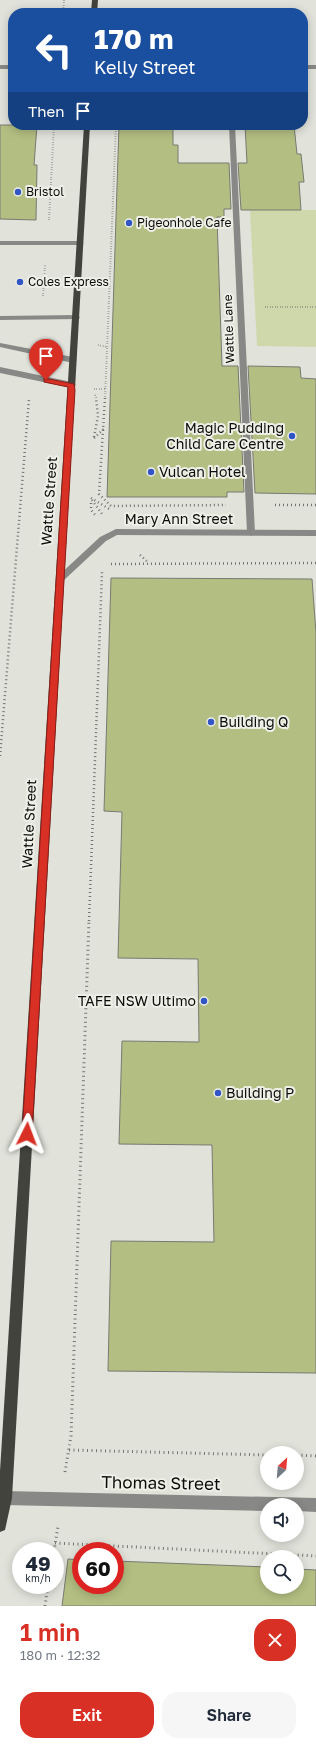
<!DOCTYPE html>
<meta charset="utf-8">
<style>
body{margin:0;font-family:"Golos Text",sans-serif;background:#f6f6f7;color:#1f2937;height:100vh;display:flex;flex-direction:column;font-size:15px;white-space:nowrap}
*{box-sizing:border-box;margin:0}
p{font-size:13px;color:#747a83}
.icon{flex:none;width:22px;height:22px;fill:none;stroke:currentColor;stroke-width:2;stroke-linecap:round;stroke-linejoin:round}
.map{position:relative;height:1606px;overflow:hidden}
.sheet{display:flex;flex-direction:column;background:#fff;flex:1}
.sheet>*{flex:none}
.guide{position:absolute;left:8px;top:8px;width:300px;height:122px;border-radius:16px;box-shadow:0 2px 10px #0003;background:#1a4fa0;color:#fff;overflow:hidden}
.needle{width:26px;rotate:26deg}
.tools{position:absolute;left:260px;top:1446px;display:grid;gap:8px}
.tools a{display:grid;place-items:center;width:44px;height:44px;border-radius:50%;background:#fff;box-shadow:0 2px 10px #0003;font-size:20px}
.speed{position:absolute;left:12px;top:1542px;display:flex;gap:8px;font-size:20px;font-weight:700;text-align:center}
.speed>*{display:grid;place-content:center;width:52px;height:52px;border-radius:50%;background:#fff;box-shadow:0 2px 10px #0003;line-height:1}
.speed small{font-size:10px;font-weight:400}
.speed .limit{border:6px solid #d22;background:#fff;color:#111}
.pin{position:absolute;display:grid;place-items:center;width:34px;height:34px;color:#fff;margin:-41px -17px;border-radius:50% 50% 50% 0;rotate:-45deg;box-shadow:0 0 4px #0007}
.pin .icon{rotate:45deg}
.me{position:absolute;width:44px;margin:-22px;rotate:3deg;stroke-linejoin:round;filter:drop-shadow(0 0 3px #0008)}
.turn{display:flex;align-items:center;gap:14px;height:84px;padding:0 20px;font-size:18px}
.turn .icon{width:52px;height:52px;stroke-width:2.5}
.turn b{display:block;font-size:28px;line-height:34px}
.then{display:flex;align-items:center;height:38px;padding:0 20px;background:#0003;gap:8px;font-size:15px}
.round{display:grid;place-items:center;flex:none;width:42px;height:42px;border-radius:16px;background:#f6f6f7}
.headline{display:flex;align-items:center;justify-content:space-between;height:68px;padding:0 20px}
h1{font-size:24px;font-weight:600;line-height:30px;color:#d93025}
.primary-button{display:flex;gap:8px;margin-top:auto;padding:8px 20px}
.primary-button a{flex:1;height:46px;border-radius:16px;background:#d93025;color:#fff;font-size:16px;font-weight:600;line-height:46px;text-align:center}
.primary-button a+a{background:#f6f6f7;color:#1f2937}
.map>svg:first-child{display:block}
.green{fill:#cfd8aa}
.building{fill:#b3be82;stroke:#787a72}
.lines{fill:none;stroke-linecap:round;stroke-linejoin:round}
.path-far2{stroke:#73746f;stroke-width:2;stroke-dasharray:0.5 2;stroke-linecap:butt}
.path-far1{stroke:#73746f;stroke-width:2.5;stroke-dasharray:1 3;stroke-linecap:butt}
.path{stroke:#73746f;stroke-width:3;stroke-dasharray:1 3.5;stroke-linecap:butt}
.lane{fill:#888986;fill-rule:evenodd}
.street{fill:#888986;fill-rule:evenodd}
.primary{fill:#42433d;fill-rule:evenodd}
.route{fill:#d93025;stroke:#8d1f18}
.poi-dot{fill:#3155c5;stroke:#eef0e7;stroke-width:1.5}
.labels{text-anchor:middle;stroke-width:4;stroke-linejoin:round;paint-order:stroke}
.far-poi-label{font-size:12px;fill:#0b0c09;stroke:#eef0e7;text-anchor:start}
.far-street-label{font-size:12px;fill:#0b0c09;stroke:#eef0e7}
.poi-label{font-size:14px;fill:#0b0c09;stroke:#eef0e7;text-anchor:start}
.street-label{font-size:14px;fill:#0b0c09;stroke:#eef0e7}
.near-street-label{font-size:17px;fill:#0b0c09;stroke:#eef0e7}
</style>
<div class="map">
<svg width="316" height="1606" viewBox="0 0 316 1606">
<rect width="100%" height="100%" fill="#e1e2da"/>
<path class="green" d="M250,210H316V347L257,346Z"/>
<path class="building" d="M0,125H37L34,165H37L36,220L0,219Z
M119,125H173V145H178V163H229L231,209H224V217H217L222,366H238L244,492H227V497H107Z
M245,125H294L297,154H301L304,182H299L301,210H241L238,163H247Z
M248,366L300,367L301,378L316,379V494L255,493Z
M111,578L312,579L316,633V1373L108,1371L111,1241L214,1242L212,1145L119,1144L122,1041L199,1042L198,959L118,958L122,812L104,811Z
M68,1559L81,1560V1585H115V1561L267,1567V1587H297V1569L316,1570V1606H62Z"/>
<g class="lines">
<path class="path-far2" d="M63,13L64,0
M49,220L54,125
M43,296L45,265
M265,307H316
M98,345L107,347
M94,389H106
M95,395L97,399
M105,399L116,125"/>
<path class="path-far1" d="M105,398L99,494L111,506L226,505
M94,437L98,416L96,398
M94,438L104,429
M91,498L111,510
M92,500L102,514
M91,503V510L96,516
M275,505H316
M140,555L149,563
M111,564L316,563
M0,756L29,399
M89,921L102,572"/>
<path class="path" d="M69,1450L267,1455
M297,1455L316,1456
M65,1472L71,1436L89,920
M55,1543L316,1556
M54,1551L58,1526
M45,1606L48,1585"/>
<path class="lane" d="M229,125H235L255,533L251,536L247,533Z
M0,241H80L84,243L80,245H0Z
M76,315L80,317L79,319L0,320V316Z"/>
<path class="street" d="M0,65H13V69H0Z
M303,65H316V69H303Z
M0,343L73,357L77,360L73,363L0,347Z
M0,367L72,382L76,385L72,388L0,373Z
M116,529L316,530V536L117,535L106,541L63,581H57L56,579L57,577L100,537Z
M5,1491L316,1498V1512L297,1511V1505H267V1511L5,1505L0,1502V1493Z"/>
<path class="primary" d="M92,0H98L97,13H91Z
M84,125H90L12,1498L5,1530L0,1532V1471Z"/>
</g>
<path class="route" d="M44,378L74,384L75,390L32,1134L31,1137L27,1139L23,1137L22,1134L68,387L44,382Z"/>
<g class="poi-dot">
<circle cx="18" cy="192" r="4"/>
<circle cx="129" cy="223" r="4"/>
<circle cx="20" cy="282" r="4"/>
<circle cx="292" cy="436" r="4"/>
<circle cx="151" cy="472" r="4"/>
<circle cx="211" cy="722" r="4"/>
<circle cx="204" cy="1001" r="4"/>
<circle cx="218" cy="1093" r="4"/>
</g>
<g class="labels">
<g class="far-poi-label">
<text x="26" y="196">Bristol</text>
<text x="137" y="227">Pigeonhole Cafe</text>
<text x="28" y="286">Coles Express</text>
</g>
<g class="far-street-label">
<text transform="translate(229 329) rotate(-92)" y="4">Wattle Lane</text>
</g>
<g class="poi-label">
<text x="284" y="433" text-anchor="end">Magic Pudding<tspan x="284" dy="16">Child Care Centre</tspan></text>
<text x="159" y="477">Vulcan Hotel</text>
<text x="219" y="727">Building Q</text>
<text x="196" y="1006" text-anchor="end">TAFE NSW Ultimo</text>
<text x="226" y="1098">Building P</text>
</g>
<g class="street-label">
<text transform="translate(49 501) rotate(-86)" y="5">Wattle Street</text>
<text x="179" y="524">Mary Ann Street</text>
<text transform="translate(29 824) rotate(-87)" y="5">Wattle Street</text>
</g>
<g class="near-street-label">
<text transform="translate(161 1483) rotate(1)" y="6">Thomas Street</text>
</g>
</g>
</svg>
<div class="tools">
<a><svg class="needle" viewBox="-14 -14 28 28"><path d="M0-13l5 13h-10z" fill="#e53935"/><path d="M0 13l5-13h-10z" fill="#747a83"/></svg></a>
<a><svg class="icon" aria-label="sound" viewBox="0 0 24 24"><path d="M4 9h4l5-4v14l-5-4H4zM17 9q2 3 0 6"/></svg></a>
<a><svg class="icon" aria-label="search" viewBox="0 0 24 24"><circle cx="10" cy="10" r="6"/><path d="M15 15l6 6"/></svg></a>
</div>
<div class="speed"><div>49<small>km/h</small></div><div class="limit">60</div></div>
<div class="pin" style="left:46px;top:380px;background:#d93025"><svg class="icon" aria-label="arrive" viewBox="0 0 24 24"><path d="M6 21V4h12l-3 4 3 4H6"/></svg></div>
<svg class="me" style="left:27px;top:1134px" viewBox="-20 -20 40 40"><path d="M0-17L14 15 0 8-14 15z" fill="#d93025" stroke="#fff" stroke-width="4"/></svg>
<div class="guide">
<div class="turn"><svg class="icon" aria-label="left" viewBox="0 0 24 24"><path d="M17 20v-9H6M10 6l-5 5 5 5"/></svg><div><b>170 m</b>Kelly Street</div></div>
<div class="then">Then<svg class="icon" aria-label="arrive" viewBox="0 0 24 24"><path d="M6 21V4h12l-3 4 3 4H6"/></svg></div>
</div>
</div>
<section class="sheet">
<div class="headline"><div><h1>1 min</h1><p>180 m · 12:32</p></div><a class="round" style="background:#d93025;color:#fff"><svg class="icon" aria-label="close" viewBox="0 0 24 24"><path d="M6 6l12 12M18 6L6 18"/></svg></a></div>
<div class="primary-button"><a>Exit</a><a>Share</a></div>
</section>
